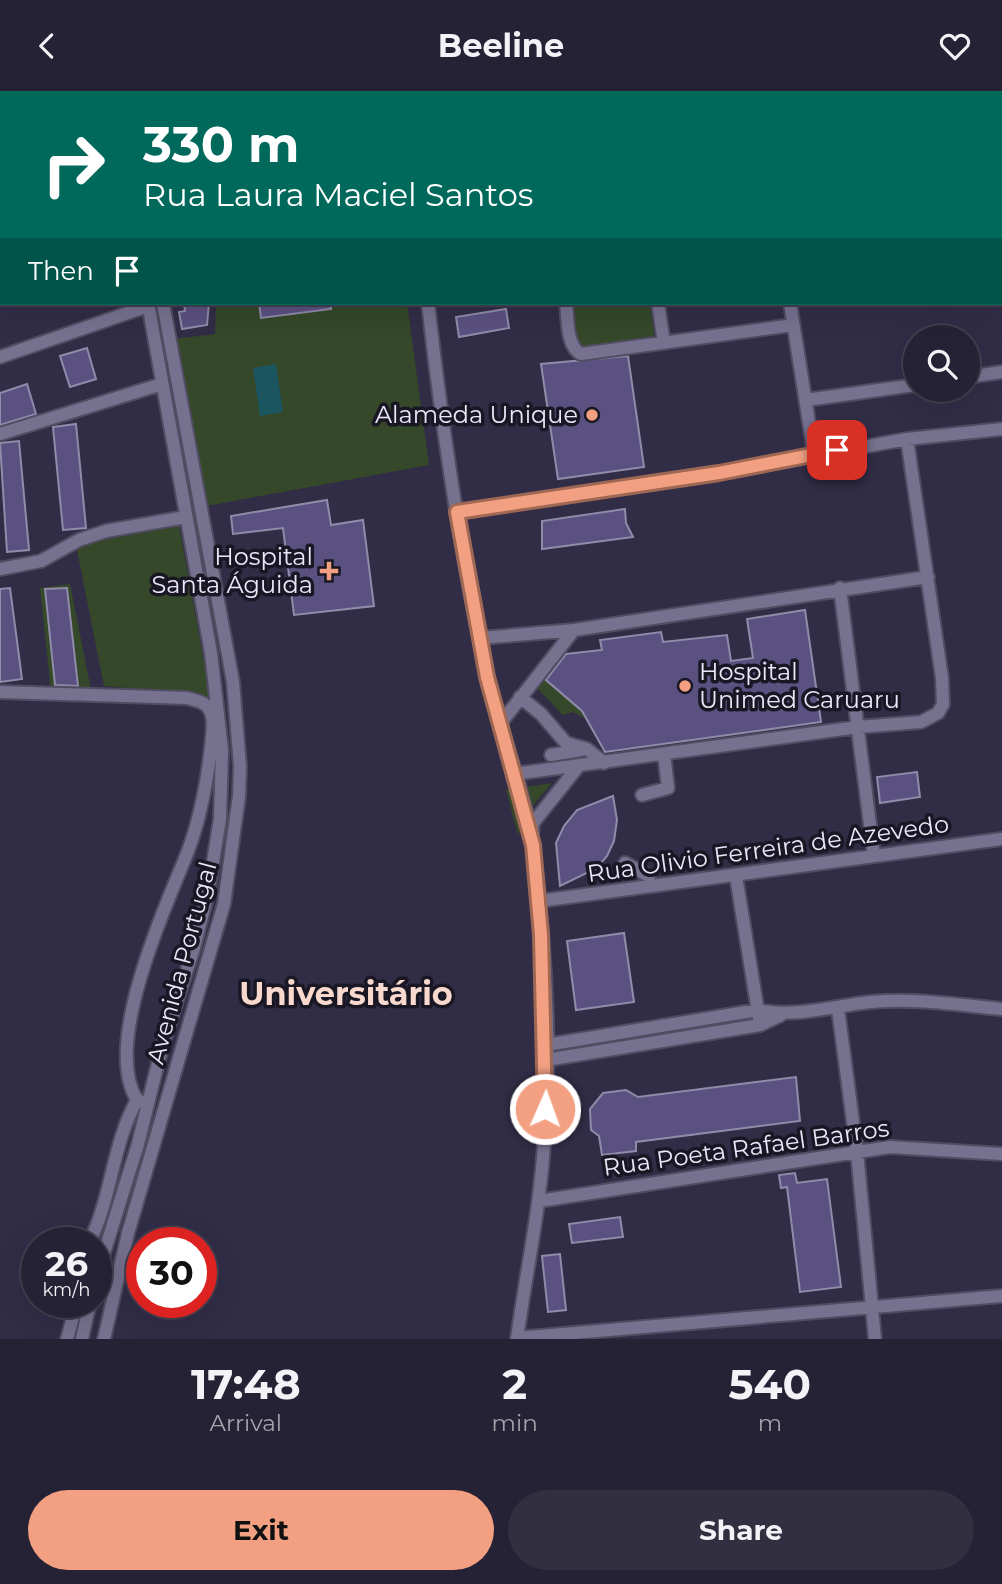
<!DOCTYPE html>
<meta charset="utf-8">
<style>
body{margin:0;font-family:Montserrat,sans-serif;background:#322f41;color:#f1f3f6;height:100vh;display:flex;flex-direction:column;font-size:26px;white-space:nowrap}
*{box-sizing:border-box;margin:0}
p{font-size:23px;color:#a4a4ad}
.icon{flex:none;width:38px;height:38px;fill:none;stroke:currentColor;stroke-width:2;stroke-linecap:round;stroke-linejoin:round}
.map{position:relative;height:1248px;overflow:hidden}
.panel{display:flex;flex-direction:column;background:#262235;flex:1}
.panel>*{flex:none}
.guide{position:absolute;left:0px;top:0px;width:1003px;height:214px;box-shadow:0 7px 28px #0002,0 0 0 2px #423f50;background:#00695c;color:#fff;overflow:hidden}
.tools{position:absolute;left:903px;top:234px;display:grid;gap:14px}
.tools a{display:grid;place-items:center;width:77px;height:77px;border-radius:50%;background:#262235;box-shadow:0 7px 28px #0002,0 0 0 2px #423f50;font-size:35px}
.speed{position:absolute;left:21px;top:1136px;display:flex;gap:14px;font-size:35px;font-weight:700;text-align:center}
.speed>*{display:grid;place-content:center;width:91px;height:91px;border-radius:50%;background:#262235;box-shadow:0 7px 28px #0002,0 0 0 2px #423f50;line-height:1}
.speed small{font-size:18px;font-weight:400}
.speed .limit{border:10px solid #d22;background:#fff;color:#111}
.pin{position:absolute;display:grid;place-items:center;width:60px;height:60px;color:#fff;margin:-30px;border-radius:14px;box-shadow:0 4px 10px #0006}
.me{position:absolute;width:77px;margin:-38px;rotate:2deg;stroke-linejoin:round;filter:drop-shadow(0 0 5px #0008)}
.turn{display:flex;align-items:center;gap:24px;height:147px;padding:0 28px;font-size:32px}
.turn .icon{width:91px;height:91px;stroke-width:2.5}
.turn b{display:block;font-size:49px;line-height:60px}
.then{display:flex;align-items:center;height:66px;padding:0 28px;background:#0003;gap:14px;font-size:26px}
.eta{display:flex;justify-content:space-evenly;align-items:center;height:119px;text-align:center}
.eta b{font-size:42px;font-weight:700;line-height:49px}
.cta{display:flex;gap:14px;margin-top:auto;padding:14px 28px}
.cta a{flex:1;height:80px;border-radius:42px;background:#f3a082;color:#111;font-size:28px;font-weight:700;line-height:80px;text-align:center}
.cta a+a{background:#322f41;color:#f1f3f6}
header{display:flex;justify-content:space-between;align-items:center;height:91px;padding:0 28px;background:#262235;font-size:32px;font-weight:700}
.map>svg:first-child{display:block}
.green{fill:#354829}
.water{fill:#1b5660}
.building{fill:#5b5181;stroke:#8f8ba9;stroke-width:2}
.lines{fill:none;stroke-linecap:round;stroke-linejoin:round}
.minor-casing{stroke:#504c61;stroke-width:16}
.minor{stroke:#76718f;stroke-width:12}
.route-casing{stroke:#9e6854;stroke-width:18}
.route{stroke:#f3a082;stroke-width:12}
.poi-dot{fill:#f3a082;stroke:#191723;stroke-width:2.5}
.labels{text-anchor:middle;stroke-width:7;stroke-linejoin:round;paint-order:stroke}
.poi-label{font-size:24px;fill:#e9e7f8;stroke:#191723;text-anchor:end}
.street-label{font-size:24px;fill:#e9e7f8;stroke:#191723}
.district-label{font-size:32px;font-weight:bold;fill:#f9d9cd;stroke:#191723}
</style>
<header><svg class="icon" aria-label="back" viewBox="0 0 24 24"><path d="M15 5l-7 7 7 7"/></svg>Beeline<svg class="icon" aria-label="heart" viewBox="0 0 24 24"><path d="M12 20l-8-8c-3-5 5-10 8-4 3-6 11-1 8 4z"/></svg></header>
<div class="map">
<svg width="1002" height="1248" viewBox="0 0 1002 1248">
<rect width="100%" height="100%" fill="#322d47"/>
<path class="green" d="M216,212H407L429,374L201,416L173,248L215,243Z
M572,212H650L655,250L579,261Z
M179,435L211,609L199,603L104,595L76,454Z
M70,493L92,604L51,601L40,497Z
M544,587L582,620L588,629L573,621L563,624L536,596Z
M552,692L531,717L518,744L506,699Z"/>
<path class="water" d="M276,273L283,321L260,325L253,277Z"/>
<path class="building" d="M184,212H209L207,234L182,238L179,221L185,220Z
M259,212H330L331,218L261,227Z
M506,218L509,237L459,246L456,226Z
M87,257L96,288L70,296L60,265Z
M628,265L644,376L558,388L541,273Z
M27,293L36,323L0,334V302Z
M76,333L86,437L63,439L53,336Z
M19,350L29,459L7,461L0,352Z
M327,409L331,434L363,429L374,515L294,524L283,437L233,443L231,425Z
M625,418L626,432L633,446L542,458V430Z
M10,497L22,588L0,591V498Z
M67,497L78,595L55,594L45,498Z
M805,519L821,631L605,661L582,620L546,589L566,563L602,559L600,549L661,541L663,551L727,544L731,570L753,567L747,528Z
M917,681L920,706L880,712L877,686Z
M613,705L617,729L614,750L607,765L597,777L560,795L556,752L564,735L577,719Z
M624,842L634,911L576,919L567,850Z
M796,986L800,1030L636,1051V1060L602,1064L599,1045L591,1039L590,1018L603,1002L626,999L638,1006Z
M795,1082L797,1092L827,1088L841,1196L800,1201L787,1096L781,1097L779,1084Z
M620,1126L623,1146L572,1152L569,1133Z
M560,1163L566,1219L548,1221L542,1165Z"/>
<g class="lines">
<defs>
<path id="minor" d="M5,0V2
M65,0L66,2
M84,0L85,2
M108,0V2
M127,0V2
M401,0V2
M760,0L761,2
M895,0V2
M45,2L53,0
M434,2L446,0
M0,11H2
M1001,13H1002
M1001,146H1002
M428,212C442,336 460,461 487,583C500,641 525,699 533,757C548,873 554,996 538,1112C532,1157 523,1203 517,1248
M566,212C568,227 566,255 581,263L793,234
M658,212L664,252
M790,212L814,363
M0,266L148,215
M968,286L1002,281
M806,309L915,294
M0,343L162,293
M457,421L719,382L907,348L1002,338
M0,478L41,470L79,449L106,440L186,426
M840,497L874,765
M480,547L574,539L928,486
M0,601L187,607C194,609 202,610 207,615C216,625 212,644 211,656C207,691 200,728 188,760C165,818 102,953 137,1009L148,1013
M520,606L541,623L566,652L587,658L604,672
M500,633L574,539
M551,664L581,659
M514,683L858,636L921,631L938,622L943,613L942,587L907,348
M642,704L668,697L664,663
M532,743L533,732L577,677
M625,772L649,785
M736,785L759,927
M539,810L1002,748
M838,918L857,1061L875,1248
M546,954L758,919C797,927 832,915 871,911C915,907 959,914 1002,918
M546,969L760,934L781,924
M539,1110L890,1056L1002,1063
M89,1152C112,1106 112,1054 137,1009
M96,1188L138,1053L162,956L194,857L208,802L220,728L222,659L211,562L148,212
M517,1247L1002,1205
M67,1248L77,1211
M82,1248L90,1211
M104,1248L128,1142L224,813L239,705L240,675L233,591L163,212"/>
</defs>
<use href="#minor" class="minor-casing"/>
<use href="#minor" class="minor"/>
</g>
<g class="lines">
<defs>
<path id="route" d="M545,1018L541,844L533,754L487,586L457,421L719,382L837,359"/>
</defs>
<use href="#route" class="route-casing"/>
<use href="#route" class="route"/>
</g>
<g class="poi-dot">
<circle cx="592" cy="324" r="7"/>
<path d="M325.5 469.5h7v7h7v7h-7v7h-7v-7h-7v-7h7z"/>
<circle cx="685" cy="595" r="7"/>
</g>
<g class="labels">
<g class="poi-label">
<text x="578" y="332">Alameda Unique</text>
<text x="313" y="474">Hospital<tspan x="313" dy="28">Santa Águida</tspan></text>
<text x="699" y="589" text-anchor="start">Hospital<tspan x="699" dy="28">Unimed Caruaru</tspan></text>
</g>
<g class="street-label">
<text transform="translate(768 758) rotate(-8)" y="8">Rua Olivio Ferreira de Azevedo</text>
<text transform="translate(182 872) rotate(-75)" y="8">Avenida Portugal</text>
<text transform="translate(746 1057) rotate(-8)" y="8">Rua Poeta Rafael Barros</text>
</g>
<g class="district-label">
<text x="346" y="914">Universitário</text>
</g>
</g>
</svg>
<div class="tools">
<a><svg class="icon" aria-label="search" viewBox="0 0 24 24"><circle cx="10" cy="10" r="6"/><path d="M15 15l6 6"/></svg></a>
</div>
<div class="speed"><div>26<small>km/h</small></div><div class="limit">30</div></div>
<div class="pin" style="left:837px;top:359px;background:#d93025"><svg class="icon" aria-label="arrive" viewBox="0 0 24 24"><path d="M6 21V4h12l-3 4 3 4H6"/></svg></div>
<svg class="me" style="left:545px;top:1018px" viewBox="-20 -20 40 40"><circle r="17" fill="#f3a082" stroke="#fff" stroke-width="3"/><path d="M0-11L8 9 0 5-8 9z" fill="#fff"/></svg>
<div class="guide">
<div class="turn"><svg class="icon" aria-label="right" viewBox="0 0 24 24"><path d="M7 20v-9h11M14 6l5 5-5 5"/></svg><div><b>330 m</b>Rua Laura Maciel Santos</div></div>
<div class="then">Then<svg class="icon" aria-label="arrive" viewBox="0 0 24 24"><path d="M6 21V4h12l-3 4 3 4H6"/></svg></div>
</div>
</div>
<section class="panel">
<div class="eta">
<div><b>17:48</b><p>Arrival</p></div>
<div><b>2</b><p>min</p></div>
<div><b>540</b><p>m</p></div>
</div>
<div class="cta"><a>Exit</a><a>Share</a></div>
</section>
